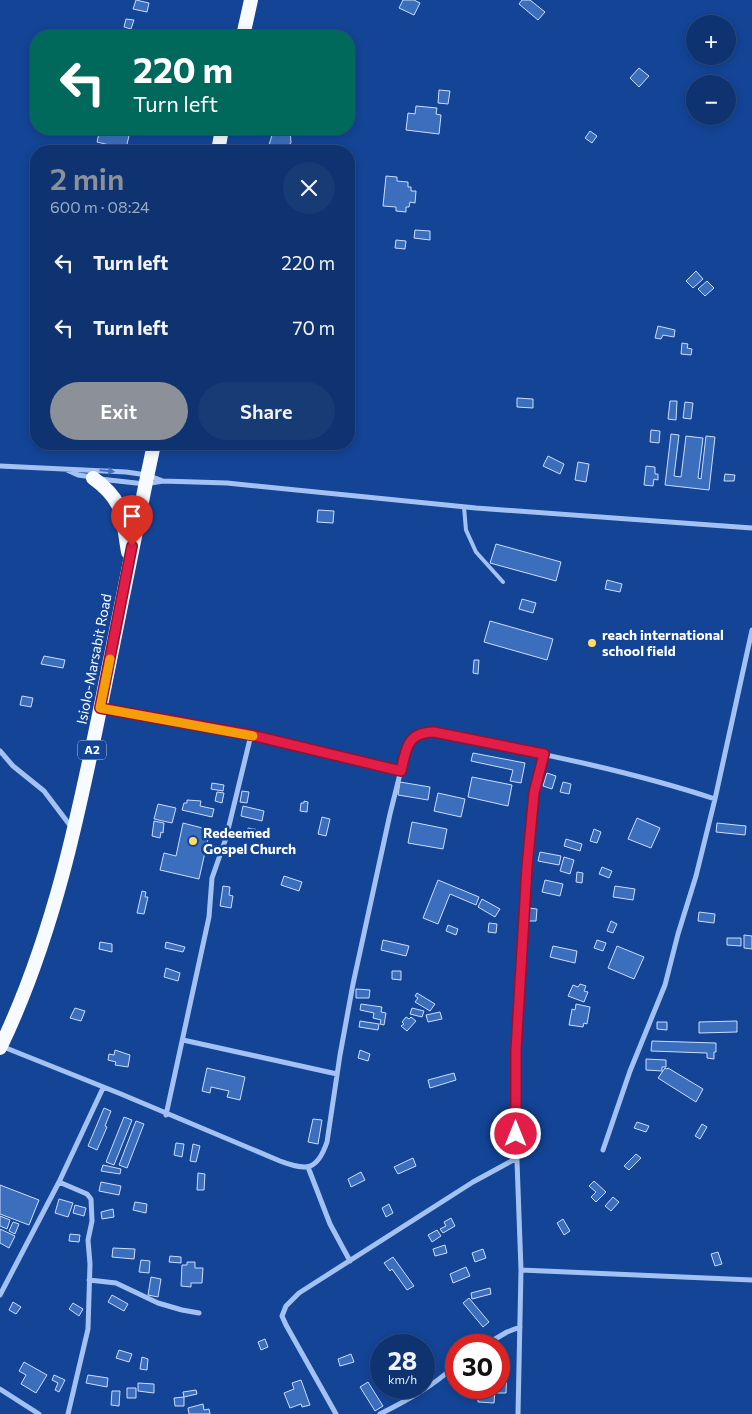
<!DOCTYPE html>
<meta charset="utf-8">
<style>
body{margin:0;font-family:Commissioner,sans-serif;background:#173b75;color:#f1f3f6;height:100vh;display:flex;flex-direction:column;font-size:19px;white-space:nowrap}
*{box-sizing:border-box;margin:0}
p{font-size:16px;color:#9baac3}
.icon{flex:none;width:28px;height:28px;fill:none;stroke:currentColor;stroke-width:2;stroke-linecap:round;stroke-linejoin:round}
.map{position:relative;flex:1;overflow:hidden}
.side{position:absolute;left:30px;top:145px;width:325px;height:305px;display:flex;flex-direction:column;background:#0e3370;border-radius:20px;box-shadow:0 2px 8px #0003,0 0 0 1px #2e4e83}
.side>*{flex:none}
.top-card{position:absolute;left:30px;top:30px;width:325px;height:105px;border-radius:20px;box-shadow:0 2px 8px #0003,0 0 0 1px #2e4e83;background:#00695c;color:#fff;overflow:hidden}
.controls{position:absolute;left:686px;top:15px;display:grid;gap:10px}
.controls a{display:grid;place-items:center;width:50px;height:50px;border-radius:50%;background:#0e3370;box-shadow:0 2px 8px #0003,0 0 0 1px #2e4e83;font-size:25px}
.speed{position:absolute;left:370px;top:1334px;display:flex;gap:10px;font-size:25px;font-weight:700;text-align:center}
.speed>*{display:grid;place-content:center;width:65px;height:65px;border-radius:50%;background:#0e3370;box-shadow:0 2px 8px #0003,0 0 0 1px #2e4e83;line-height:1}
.speed small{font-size:12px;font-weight:400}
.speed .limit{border:8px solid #d22;background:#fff;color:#111}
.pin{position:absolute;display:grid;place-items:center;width:42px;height:42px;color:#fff;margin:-51px -21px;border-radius:50% 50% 50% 0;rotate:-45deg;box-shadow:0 0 5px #0007}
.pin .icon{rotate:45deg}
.me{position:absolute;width:55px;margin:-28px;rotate:0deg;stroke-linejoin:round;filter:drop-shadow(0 0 4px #0008)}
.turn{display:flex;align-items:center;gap:18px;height:105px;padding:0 20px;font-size:22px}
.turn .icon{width:65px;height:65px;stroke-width:2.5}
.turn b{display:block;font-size:35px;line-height:42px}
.round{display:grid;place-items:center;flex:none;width:52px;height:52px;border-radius:26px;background:#173b75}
.summary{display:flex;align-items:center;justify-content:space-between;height:85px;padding:0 20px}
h1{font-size:30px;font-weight:600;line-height:38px;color:#8c9099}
.action{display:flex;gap:10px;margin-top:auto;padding:10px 20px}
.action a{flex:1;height:58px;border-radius:30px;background:#8c9099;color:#fff;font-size:20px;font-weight:600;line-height:58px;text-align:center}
.action a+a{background:#173b75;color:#f1f3f6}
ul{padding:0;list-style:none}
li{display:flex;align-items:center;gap:15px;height:65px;padding:0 20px}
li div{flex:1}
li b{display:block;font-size:19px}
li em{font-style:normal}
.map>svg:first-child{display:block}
.building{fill:#3c6ebe;stroke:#cbdefd}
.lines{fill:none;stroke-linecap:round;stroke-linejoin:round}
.service{stroke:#a3c2f3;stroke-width:4}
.minor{stroke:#a3c2f3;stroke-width:5}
.trunk{stroke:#f7faff;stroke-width:14}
.oneway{fill:#4570b7}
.route-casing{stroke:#92132f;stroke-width:12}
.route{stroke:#e11d48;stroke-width:9}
.slow{stroke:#f59e0b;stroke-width:9}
.poi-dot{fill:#ffdc65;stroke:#134496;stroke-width:2}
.labels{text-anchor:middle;stroke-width:5;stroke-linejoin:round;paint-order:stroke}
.shield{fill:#134496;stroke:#b8c7e0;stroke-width:1}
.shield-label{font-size:12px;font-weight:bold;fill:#fff}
.poi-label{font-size:14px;font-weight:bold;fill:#fff;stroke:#134496;text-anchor:start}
.street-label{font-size:14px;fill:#fff;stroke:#134496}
</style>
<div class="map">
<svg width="752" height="1414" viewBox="0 0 752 1414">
<rect width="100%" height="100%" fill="#134496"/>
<path class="building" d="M136,0L149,3L147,12L133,9Z
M403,0H414L420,3L414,15L399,8Z
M522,0H530L545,12L538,20L519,4Z
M126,19L134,20L131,29L124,27Z
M639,68L649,76L639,87L630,78Z
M439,90L450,91L448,104L438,103Z
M416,106L437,108L436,114L441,115L439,134L406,130L408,113L415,114Z
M100,129H120L130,131L126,149L97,142Z
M274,129H290L291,143L282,151L268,148Z
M590,131L597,136L592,143L585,138Z
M386,176L397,177V181L408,182V187H411V191H416L415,203L410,202L409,207H406V212L396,211V207L383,206Z
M415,230L430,231V240L414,238Z
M396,240L406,241L405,249L395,248Z
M696,271L703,279L693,288L686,281Z
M707,281L714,288L705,296L698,289Z
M658,326L675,330L674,337L663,335L661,339L655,338Z
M682,343L688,344L687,348L692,349L691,355L681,354Z
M517,398L533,399V408L517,407Z
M670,401H677L676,420L668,419Z
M685,402L693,403L691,419L683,418Z
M651,430L660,431L659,443L650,442Z
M671,434L679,435L674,476L681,477L686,436L703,438L698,478L701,479L706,436L715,437L709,490L665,485Z
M548,456L564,464L560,474L543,466Z
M578,462L589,464L586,482L575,480Z
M646,466L655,467V474H658V480L654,479L653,486L644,485Z
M725,474L735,475L734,481H724Z
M318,510L334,511L333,523L317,522Z
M496,544L561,562L556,581L490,563Z
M607,580L622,584L620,592L605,589Z
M522,599L536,603L533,613L519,609Z
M490,621L553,639L547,660L484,642Z
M44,656L65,660L63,668L41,664Z
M474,660H479L478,674L473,673Z
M22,696L33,698L31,707L20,705Z
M473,753L525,763L521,783L510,781L513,770L471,761Z
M547,773L556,776L552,789L543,786Z
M472,777L512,785L508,806L468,797Z
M400,782L430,787L428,800L398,795Z
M563,782L571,784L569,794L560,792Z
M212,783L224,785L223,791L211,789Z
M242,791L249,792L247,803L240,802Z
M217,792L224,793L222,803L215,801Z
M438,793L465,799L461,817L434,811Z
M187,800L201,801L200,806L214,809L212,817L182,810L184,803H187Z
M304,801L308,802L307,812L300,811L301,803H304Z
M158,804L176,808L172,823L154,819Z
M243,806L264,811L262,821L241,816Z
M322,817L330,819L326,836L318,834Z
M637,818L660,828L651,848L628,839Z
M154,821L164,823L163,833L161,832L160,838L152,836Z
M412,822L447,829L443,849L408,843Z
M183,823L210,830L199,879L160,870L164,853L176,856Z
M717,823L746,826L745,835L716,832Z
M248,828L259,830L257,836L246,834Z
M594,829L601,832L597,843L590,841Z
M566,839L582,844L580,851L564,846Z
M540,852L561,856L559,865L538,861Z
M564,857L574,860L570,874L560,871Z
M602,867L612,871L609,878L599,874Z
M577,872L583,873L582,883L576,882Z
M284,876L302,882L299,891L281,885Z
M438,880L479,897L476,905L450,894L438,924L423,918Z
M545,880L563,884L560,896L542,892Z
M223,886L230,887L229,895L233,896L231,908L220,906Z
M615,886L635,889L633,900L613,897Z
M142,891L146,892L145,897H148L144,914L137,913Z
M482,899L500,909L495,917L478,907Z
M529,908L537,909L536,921H528Z
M699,912L715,914L714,923L698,921Z
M611,921L617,924L613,933L607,931Z
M489,923L497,924L496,933L488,932Z
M448,925L458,929L456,935L446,931Z
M744,935L752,936V949L744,948Z
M727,938H741V946L727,945Z
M383,940L409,946L406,956L381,950Z
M597,940L606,943L603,951L594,948Z
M100,942L112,944V952L99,949Z
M166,942L185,947L183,952L165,948Z
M553,946L577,951L575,963L550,957Z
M617,946L644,957L634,979L608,968Z
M166,968L180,973L178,981L164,977Z
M392,971H401V980L392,979Z
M580,984L586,986L584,991L588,992L584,1002L568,996L573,985L578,987Z
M356,989L370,990L369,998H356Z
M417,993L435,1004L430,1011L415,1002L418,998L415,996Z
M361,1004L382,1007L381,1012L386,1013L384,1025L380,1024L381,1020L373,1018L374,1013L360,1010Z
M576,1004L590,1007L587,1024L584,1023L583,1027L569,1025L572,1009L575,1010Z
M75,1008L85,1011L81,1021L70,1018Z
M412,1008L424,1011L422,1017L410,1014Z
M440,1012L442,1019L428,1022L426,1015Z
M406,1017L409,1019L411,1017L416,1021L407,1031L401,1026L404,1024L402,1022Z
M360,1021L379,1024L378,1030L359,1027Z
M737,1021V1032L699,1033V1022Z
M657,1022H667V1030L657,1029Z
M652,1041L716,1043V1052H714V1059L707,1058V1053L651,1051Z
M115,1050L130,1055L128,1067L115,1065L116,1062L108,1060L109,1054L114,1055Z
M360,1050L370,1054L368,1061L358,1058Z
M646,1059L666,1060V1067H662V1071L646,1070Z
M207,1068L245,1077L240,1100L227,1097L229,1091L211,1087L210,1093L202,1091Z
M665,1068L667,1069L668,1068L703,1089L696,1102L658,1078Z
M454,1073L456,1080L430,1088L428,1080Z
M104,1108L111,1111L105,1126L107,1127L97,1150L88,1146Z
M124,1117L132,1120L114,1165L106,1162Z
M313,1119L322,1120L318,1144L308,1142Z
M136,1121L144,1124L127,1168L119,1165Z
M637,1122L649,1126L646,1132L634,1128Z
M702,1124L707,1127L700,1139L695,1136Z
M176,1143L184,1144L182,1157L174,1155Z
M193,1144L200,1146L196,1162L190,1161Z
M636,1154L641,1158L629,1170L624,1166Z
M413,1158L416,1166L398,1174L394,1167Z
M103,1165L121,1169L120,1174L101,1171Z
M361,1172L365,1180L351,1187L348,1179Z
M198,1173L205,1174L204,1190H197Z
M594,1181L606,1192L596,1202L591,1197L596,1192L589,1186Z
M101,1182L121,1186L119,1195L99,1191Z
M0,1185L39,1200L29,1225L0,1214Z
M613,1197L619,1202L611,1211L605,1206Z
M59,1199L73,1203L68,1217L55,1213Z
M135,1202L147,1204L146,1213L133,1210Z
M389,1204L393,1213L386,1217L382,1208Z
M75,1205L86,1208L84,1216L73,1213Z
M113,1209L114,1217L102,1219L101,1212Z
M0,1216L10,1220L7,1229L0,1226Z
M451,1218L455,1226L443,1233L440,1229L446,1226L444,1222Z
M563,1219L570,1231L564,1235L557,1223Z
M13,1222L19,1224L15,1234L9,1231Z
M0,1229L15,1236L9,1248L0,1243Z
M437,1230L441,1236L432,1242L428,1235Z
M70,1234L80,1235L79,1242L69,1241Z
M445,1245L447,1253L435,1256L433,1249Z
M113,1248L135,1249L134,1259L112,1257Z
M483,1249L486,1258L475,1262L472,1253Z
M718,1252L722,1264L715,1266L711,1254Z
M170,1256L181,1257V1263L169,1262Z
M393,1257L414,1286L407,1290L392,1269L390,1271L384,1263Z
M141,1260L150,1261L149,1273L139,1272Z
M187,1262H195V1268H203L202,1283H191V1287L181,1286L182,1265H187Z
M466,1267L470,1276L453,1283L450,1274Z
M151,1277L161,1279L158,1297L148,1295Z
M490,1288L491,1294L472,1299L471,1293Z
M112,1295L128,1304L124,1311L108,1302Z
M469,1298L489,1322L483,1327L463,1303Z
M13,1302L21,1307L16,1314L9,1310Z
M73,1303L83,1309L79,1316L69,1309Z
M265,1339L268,1347L261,1350L258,1342Z
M119,1350L132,1354L129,1362L116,1358Z
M351,1354L354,1362L340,1366L338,1359Z
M142,1357L148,1359L147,1370L140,1369Z
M24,1362L47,1375L36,1393L21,1384L26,1375L19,1371Z
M499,1369H507L506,1393H496L497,1388H499Z
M54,1375L65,1380L59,1392L55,1390L58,1383L52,1380Z
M88,1375L108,1378L107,1387L86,1383Z
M301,1380L310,1405L302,1407L301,1404L290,1408L284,1393L294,1389L292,1383Z
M368,1382L383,1406L375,1411L360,1387Z
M138,1383L154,1384V1393L138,1391Z
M127,1388H136V1398H127Z
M196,1390L197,1394L184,1397L183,1392Z
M478,1390H495L494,1403L478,1402Z
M112,1391H120L119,1406L111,1405Z
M184,1397V1406H175L174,1398Z
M203,1404L204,1410L209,1409L210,1414H189L188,1408Z"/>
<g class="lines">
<path class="service" d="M464,507L466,530L476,552L503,582"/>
<path class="minor" d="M0,466L126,472L147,475L163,481
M67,470L78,475L92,477
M100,479L145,484L163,481L227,483L476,508L752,528
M100,708L251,735L401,771
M0,751L13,766L44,791L72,828
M183,1040L337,1074
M1,1046L121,1094L280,1161C307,1171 317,1171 327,1142L340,1055L353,984L390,814L406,750L409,742L417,735L423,732H434C528,751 624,769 715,799L752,630
M166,1115L209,917L212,878L226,838L251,735
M603,1150L630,1071L665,985L678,934L696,876L715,799
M308,1167L330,1224L350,1261
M59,1182L87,1194L91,1199L92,1221L88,1240L90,1264L88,1329L68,1414
M521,1270L752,1280
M89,1280L116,1283L158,1303L182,1310L199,1313
M0,1295L59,1182L103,1088
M485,1345L507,1332L520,1327
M0,1389L39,1414
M336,1414L286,1325L282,1316L286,1306L299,1293L473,1182L517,1158
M380,1414C408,1400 433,1386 456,1365
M518,1414L521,1270L516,1134V1050L527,867L534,793L544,754"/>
<path class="trunk" d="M243,36L251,0
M218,151L222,129
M93,478C125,501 122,517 128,552
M0,1048C55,934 80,808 105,685C121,604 137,524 154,444"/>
</g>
<defs><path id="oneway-solid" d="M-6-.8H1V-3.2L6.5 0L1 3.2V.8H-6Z" transform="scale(1.25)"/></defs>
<use class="oneway" href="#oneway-solid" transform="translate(107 471) rotate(5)"/>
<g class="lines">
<defs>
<path id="route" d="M132,546L100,708L251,735L401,771C406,749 407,732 434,732L544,754L534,793L527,867L516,1050V1134"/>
</defs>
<use href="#route" class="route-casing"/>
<use href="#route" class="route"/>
<path class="slow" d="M110,659L100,708L253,736"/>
</g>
<g class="poi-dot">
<circle cx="592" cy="643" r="5"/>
<circle cx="193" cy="841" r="5"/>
</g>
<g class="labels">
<rect class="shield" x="78" y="740.5" width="28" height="19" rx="4"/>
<g class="shield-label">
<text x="92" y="754">A2</text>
</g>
<g class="poi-label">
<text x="602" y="640">reach international<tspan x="602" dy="16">school field</tspan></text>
<text x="203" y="838">Redeemed<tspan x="203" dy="16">Gospel Church</tspan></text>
</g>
<g class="street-label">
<text transform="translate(94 659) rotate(-79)" y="5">Isiolo-Marsabit Road</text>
</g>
</g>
</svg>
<div class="controls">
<a>+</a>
<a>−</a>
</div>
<div class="speed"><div>28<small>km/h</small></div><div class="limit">30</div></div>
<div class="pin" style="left:132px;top:546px;background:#d93025"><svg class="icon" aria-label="arrive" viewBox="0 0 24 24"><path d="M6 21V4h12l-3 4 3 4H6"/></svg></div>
<svg class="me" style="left:516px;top:1134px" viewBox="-20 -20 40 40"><circle r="17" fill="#e11d48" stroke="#fff" stroke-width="3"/><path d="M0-11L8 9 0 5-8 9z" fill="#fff"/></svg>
<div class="top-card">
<div class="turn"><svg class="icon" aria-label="left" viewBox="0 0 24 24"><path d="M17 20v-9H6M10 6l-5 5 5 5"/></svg><div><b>220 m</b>Turn left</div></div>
</div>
<section class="side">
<div class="summary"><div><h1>2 min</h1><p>600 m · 08:24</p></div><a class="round"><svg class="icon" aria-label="close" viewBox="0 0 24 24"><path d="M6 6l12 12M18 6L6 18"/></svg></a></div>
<ul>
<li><svg class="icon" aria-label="left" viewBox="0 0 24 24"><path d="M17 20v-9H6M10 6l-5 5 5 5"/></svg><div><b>Turn left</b></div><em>220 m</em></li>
<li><svg class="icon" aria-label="left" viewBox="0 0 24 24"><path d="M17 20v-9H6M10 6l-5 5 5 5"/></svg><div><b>Turn left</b></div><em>70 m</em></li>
</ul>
<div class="action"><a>Exit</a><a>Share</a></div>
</section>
</div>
